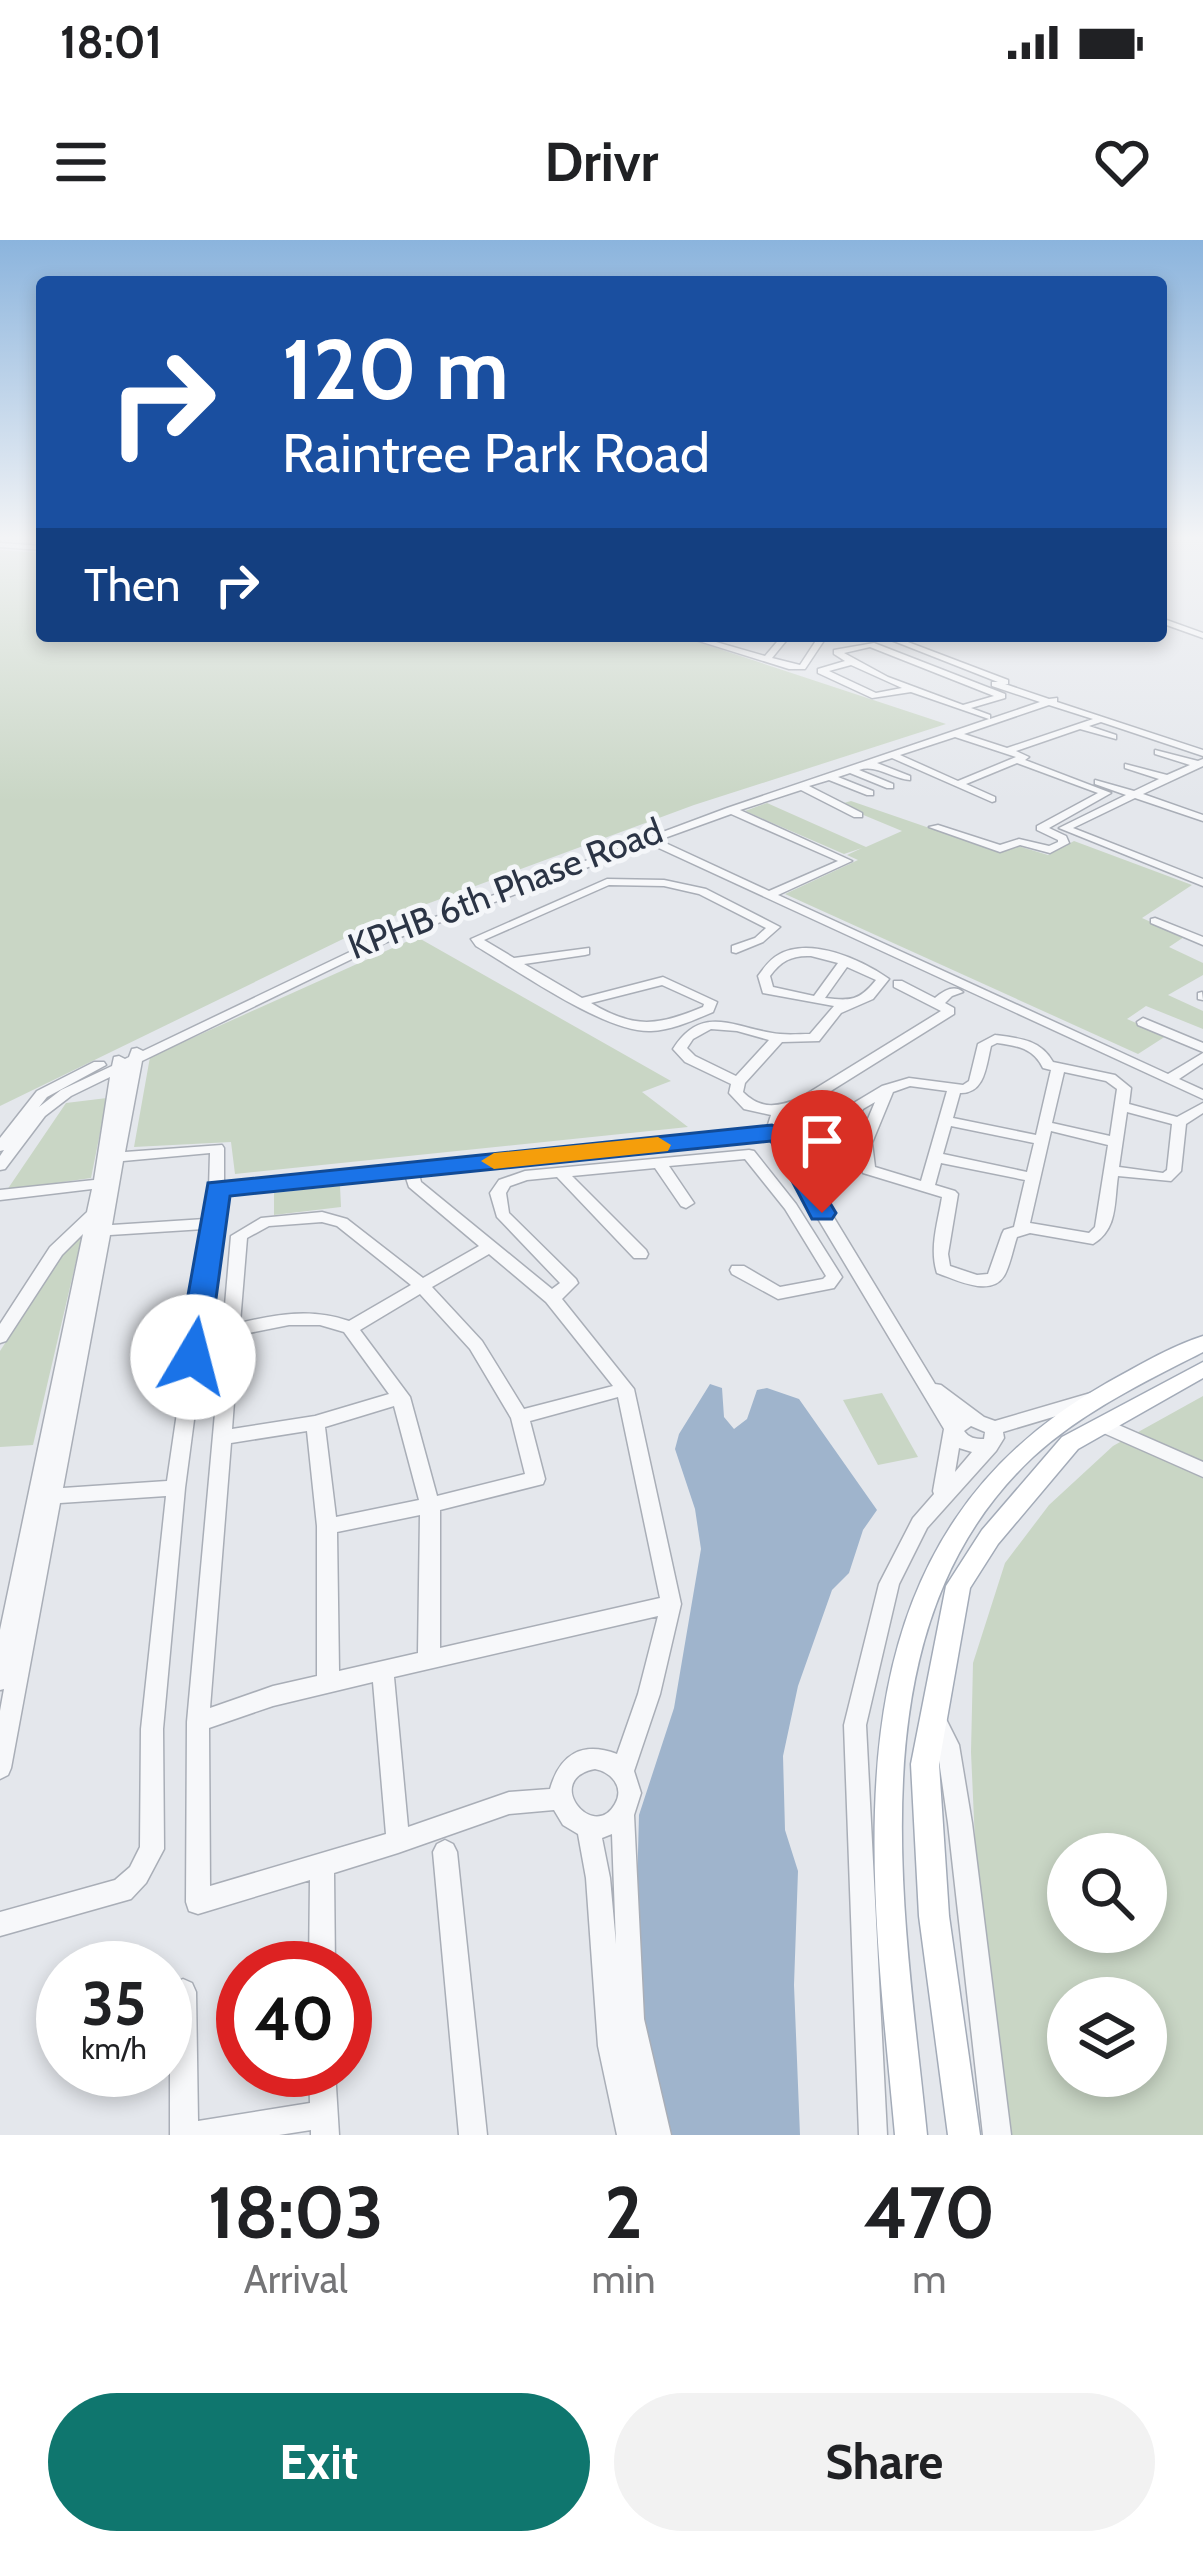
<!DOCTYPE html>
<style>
body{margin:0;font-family:Cabin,sans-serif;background:#f2f2f2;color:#202124;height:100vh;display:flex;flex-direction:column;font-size:45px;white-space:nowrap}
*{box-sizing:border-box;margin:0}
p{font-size:39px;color:#757577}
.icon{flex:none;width:66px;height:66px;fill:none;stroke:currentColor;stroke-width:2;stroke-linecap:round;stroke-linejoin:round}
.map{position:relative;height:1895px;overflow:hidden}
.panel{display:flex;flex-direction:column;background:#fff;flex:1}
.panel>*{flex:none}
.top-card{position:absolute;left:36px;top:36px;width:1131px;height:366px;border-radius:12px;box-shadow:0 6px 18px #0003;background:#1a4fa0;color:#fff;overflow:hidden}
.tools{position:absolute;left:1047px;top:1593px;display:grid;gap:24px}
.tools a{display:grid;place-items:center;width:120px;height:120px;border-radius:50%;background:#fff;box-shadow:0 6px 18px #0003;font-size:60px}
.speed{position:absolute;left:36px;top:1701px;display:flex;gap:24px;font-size:60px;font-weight:700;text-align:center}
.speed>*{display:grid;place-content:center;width:156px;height:156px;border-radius:50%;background:#fff;box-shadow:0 6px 18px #0003;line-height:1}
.speed small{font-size:30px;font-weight:400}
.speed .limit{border:18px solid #d22;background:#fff;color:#111}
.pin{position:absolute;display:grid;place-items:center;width:102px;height:102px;color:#fff;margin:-123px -51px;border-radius:50% 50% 50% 0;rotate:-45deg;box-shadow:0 0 12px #0007}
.pin .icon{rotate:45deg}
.me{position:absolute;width:132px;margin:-66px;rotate:8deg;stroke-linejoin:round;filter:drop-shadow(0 0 9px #0008)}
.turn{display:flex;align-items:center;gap:42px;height:252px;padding:0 48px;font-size:54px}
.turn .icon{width:156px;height:156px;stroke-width:2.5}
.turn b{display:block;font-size:84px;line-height:102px}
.then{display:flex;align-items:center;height:114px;padding:0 48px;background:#0003;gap:24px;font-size:45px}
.eta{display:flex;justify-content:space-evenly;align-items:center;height:204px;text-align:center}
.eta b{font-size:72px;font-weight:700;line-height:84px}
.action{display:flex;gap:24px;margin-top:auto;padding:24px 48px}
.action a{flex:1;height:138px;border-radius:72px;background:#0f766e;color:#fff;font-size:48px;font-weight:700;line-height:138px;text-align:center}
.action a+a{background:#f2f2f2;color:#202124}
.status{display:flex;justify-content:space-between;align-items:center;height:84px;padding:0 60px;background:#fff;direction:ltr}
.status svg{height:33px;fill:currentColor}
header{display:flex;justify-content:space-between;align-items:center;height:156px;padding:0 48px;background:#fff;font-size:54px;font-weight:700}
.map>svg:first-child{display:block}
.green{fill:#c9d6c5;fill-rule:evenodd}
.water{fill:#9fb4cc}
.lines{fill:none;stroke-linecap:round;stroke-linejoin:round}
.minor-casing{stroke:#a9aeb7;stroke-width:3}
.major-casing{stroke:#a3abb8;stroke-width:3}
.minor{fill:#f7f8fa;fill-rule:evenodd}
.major{fill:#fff;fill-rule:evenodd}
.route{fill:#1a73e8;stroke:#114b97;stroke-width:3}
.slow{fill:#f59e0b}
.labels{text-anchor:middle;stroke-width:10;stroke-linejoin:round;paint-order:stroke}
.far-street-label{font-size:36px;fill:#2b3445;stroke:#f4f6f9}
</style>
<div class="status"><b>18:01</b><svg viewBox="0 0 49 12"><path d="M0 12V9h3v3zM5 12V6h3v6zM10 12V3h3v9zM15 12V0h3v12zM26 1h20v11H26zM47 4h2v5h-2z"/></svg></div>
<header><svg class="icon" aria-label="menu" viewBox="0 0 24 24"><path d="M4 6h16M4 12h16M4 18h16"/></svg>Drivr<svg class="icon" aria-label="heart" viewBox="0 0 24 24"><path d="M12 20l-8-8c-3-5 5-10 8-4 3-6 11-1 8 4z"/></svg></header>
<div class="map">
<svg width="1203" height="1895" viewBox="0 0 1203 1895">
<rect width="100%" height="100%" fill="#e4e7ec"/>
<path class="green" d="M0,310L42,313V396H680L946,484L694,565L378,682L0,866Z
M851,561L999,612L1018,606L1048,615L1074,601L1192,645L1142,678L1184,697L1169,707L1203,723V735L1168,755L1203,771V789L1146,766L1127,779L1166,796L1138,814L785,654L858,620L847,615L862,608L844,614L745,571L767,563L866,607L902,591L849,569L851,566L844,563Z
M417,697L671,841L642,852L688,887L235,934L231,902L134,907L150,817Z
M107,858L91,938L7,950L66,863Z
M340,946L341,967L274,975V953Z
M82,996L33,1205L0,1207V1111L66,1009Z
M882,1153L918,1217L878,1225L843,1160Z
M1203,1156V1895H998L979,1692L971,1512L973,1423L1005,1323L1049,1265L1113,1206ZM1068,1614H1146V1692H1068ZM1068,1758H1146V1836H1068Z"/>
<path class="water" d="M710,1144L722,1148L724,1177L734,1189L747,1179L757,1150L767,1148L799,1159L877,1270L863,1290L849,1333L832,1350L798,1446L783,1516L785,1590L798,1631L794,1745L800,1895H671L645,1780L637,1650L639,1575L674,1468L701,1309L695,1269L675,1209L679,1194Z"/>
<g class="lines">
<defs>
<path id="minor" d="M0,303L42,306V310L0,307Z
M1161,378L1203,393V398L1161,383Z
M683,396H695L765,416L782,396H790L772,418L800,425L819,396H827L805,429H789Z
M881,396H892L1008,440V444H1005L1049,459L1057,458V462L1203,510V516L1101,482L1089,486L1116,495V499L1080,489L1016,511L1029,517L1025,520L1111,553L1049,588L1066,596L1069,603L1050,613L1020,605L1000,612L929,587L938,585L1000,605L1019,599L1049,606L1058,602V600L1037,590V586L1098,553L1017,523L966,544L995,557V561L992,562L892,518L877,523L910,536V540C893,539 876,524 859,530L893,544V548H887L850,533L838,537L873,551V555H867L829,540L809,546L862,573V577H854L801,550L740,570L852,621L778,655L1168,834L1203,813V823L1179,839L1203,850V859L650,604L387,702L142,821L125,912L222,905L224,908V944L766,891L771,875L744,869L729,853L731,844L685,822L673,809C703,761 737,790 780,794C790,795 801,794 810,794L834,766L763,753L758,736C764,728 769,720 778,715C810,696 862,720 889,739L873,759L841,773L819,801L782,802L745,843L743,852C761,870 778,867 800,858L941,771L894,747V741H902L935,758C943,751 954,744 963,752L952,756L945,763L954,768V774L810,864L785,874L780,890L790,896L800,919L838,890L852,864L882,846L909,838L963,845L969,841L978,804L995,795C1019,798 1041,800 1053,822L1115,835L1131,848L1129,864L1177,877L1203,863V873L1186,884L1181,931L1171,941L1118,936C1114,963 1118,989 1093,1004L1030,993L1017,997C1013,1009 1010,1026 1004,1036C990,1058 955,1039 937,1033C929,1008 938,982 942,957L863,933L859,912L818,933H808L806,929L805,930L935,1144L941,1145L984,1177L995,1181L1094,1152L1100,1153L1103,1158L1100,1163L1003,1192L1004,1198L996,1211L927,1288L899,1344L866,1485L887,1895H859L844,1485L879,1344L913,1278L934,1254L933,1251L944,1189L793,937L776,898L419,934L421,942L552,1049L560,1043L497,977L490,953L499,940L525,931L749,910L754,911L796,964L842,1037L834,1048L778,1059L732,1034L730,1030L732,1026H744L780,1047L823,1039L826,1036L785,969L745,919L669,926L694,963L686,968L681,966L655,928L572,936L646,1010L648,1014L646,1018H634L557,937L527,940L510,946L506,953L509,973L576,1039L578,1043L562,1059L634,1149L681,1364L660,1454L634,1531L641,1553L634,1575L644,1779L671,1895H617L598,1806L586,1638L578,1594L563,1585L554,1570L509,1574L398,1613L334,1633L335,1728H309L310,1640L198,1674L189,1671L186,1662L187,1482L222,1096L220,1092L223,1088L231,996L261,978L322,972L347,979L423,1038L479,1006L409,947L405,935L224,953L185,1248L163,1489L164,1609L146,1643L131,1659L0,1696V1672L115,1640L130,1627L140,1607L141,1489L166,1256L60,1263L11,1528L8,1535L0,1539V1471L4,1449L0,1450V1390L83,994L62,1015L6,1101L0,1103V1084L50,1007L87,972L92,949L0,960V950L94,940L110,837L71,856L45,876L5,929L0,930V916L4,910L0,911V898L37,851L94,822H104L106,825L47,857L39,867L61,850L112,826L114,817L119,816L125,819L129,817L132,809L137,808L143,811L379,698L727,568L989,479L911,452L872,458L818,433V429L845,421L834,414V410L874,403L1005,454V458L971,468L990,475V479L1040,462L992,446V442H998ZM870,407L994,456L963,465L888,437L844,413ZM851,425L902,448L876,453L829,431ZM1049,465L1093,479L1007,508L964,494ZM955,497L1016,517L958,541L900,515ZM731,574L838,621L769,651L659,600ZM811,716L838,723L814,756L773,747L770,736C781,721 792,715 811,716ZM847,727L876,740C859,761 851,761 825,758ZM711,789L737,791L769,800L736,836L695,816L687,808L693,799ZM997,803C1018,806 1033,808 1043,828L1051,830L1036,895L953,878L960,853C985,854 986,826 991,806ZM1064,832L1106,841L1117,849L1110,896L1052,883ZM910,846L947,851L921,941L875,927L872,903L893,852ZM875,862L859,900L811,925L849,895L863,869ZM1127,872L1172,884L1167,930L1163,933L1119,927ZM951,886L1034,903L1027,932L943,914ZM1051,891L1108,905L1095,987L1089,993L1030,983ZM210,913L209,949L205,979L112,985L123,921ZM941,923L1025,940L1014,987L1004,990L1002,994L988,1034L977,1035L950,1026L948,1014L958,954L955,951L935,945ZM322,982L337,986L411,1045L349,1081C312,1068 277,1074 240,1083L247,998L269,986ZM204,989L167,1241L63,1248L110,995ZM489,1014L546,1062L613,1146L524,1169L482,1101L432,1047ZM420,1054L470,1109L511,1178L525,1234L437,1256L410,1157L360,1090ZM289,1085H320L344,1092L389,1154L315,1176L232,1189L239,1095ZM618,1157L660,1358L440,1408V1270L543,1244L545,1239L530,1181ZM394,1166L419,1260L336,1277L325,1187ZM971,1186L985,1192L984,1199C975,1199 969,1198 964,1191ZM307,1191L317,1286V1436L273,1446L210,1468L231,1203ZM959,1208L972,1212L955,1232ZM420,1275L418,1413L339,1431L337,1292ZM658,1376L638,1454L617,1514C582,1501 560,1514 550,1549L509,1552L408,1587L394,1437ZM373,1442L386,1594L210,1646L209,1488L273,1466ZM595,1529C611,1532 625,1547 615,1564C593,1603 542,1539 595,1529ZM612,1594L616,1704L610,1638L602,1598Z
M1155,510L1198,521L1203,519V526L1143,554L1203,575V581L1135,558L1073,588L1203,639V646L1059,588L1126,555L1095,544V540L1134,551L1159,539L1125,528V524L1167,535L1190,525L1155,514Z
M607,639L664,640L706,649L780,687L763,702L736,713L732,712V706L755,698L766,688L699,654L664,646L609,645L484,700L514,718L589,708V714L585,715L524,724L582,758L663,737L717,762L713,772C694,780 673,790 651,791C605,793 517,730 476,706L471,699ZM662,745L704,764L703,767C658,786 634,789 591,763Z
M1155,678L1203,697V705L1151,683V679Z
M1202,752L1203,760L1198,759V753Z
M1143,778L1203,803V812L1138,785L1137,782Z
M1105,1179L1203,1222V1237L1099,1191L1096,1186L1099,1181Z
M936,1472L944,1475L959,1505L972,1583L1011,1895H983L948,1583L937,1506L925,1482L928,1475Z
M445,1600L453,1604L457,1612L487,1895H459L433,1612L437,1604Z
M183,1739L192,1743L196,1752L198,1881L310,1863L309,1830H335L339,1895H311V1890L279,1895H170V1752L174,1743Z"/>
<path id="major" d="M1203,1096V1112C1144,1142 1082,1172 1033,1217C850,1388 905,1674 927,1895H895C870,1617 818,1307 1105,1144C1136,1127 1169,1107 1203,1096Z
M1203,1122V1138L1078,1209L998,1304L970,1348L939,1524L949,1676L980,1895H948L919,1676L911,1524L946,1346L982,1290L1062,1197Z"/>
</defs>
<use href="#minor" class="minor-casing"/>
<use href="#major" class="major-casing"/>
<use href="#minor" class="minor"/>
<use href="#major" class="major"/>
</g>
<linearGradient id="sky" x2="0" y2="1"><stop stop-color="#8bb4dd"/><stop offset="0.53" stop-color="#f3f4f6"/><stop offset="1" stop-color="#f3f4f6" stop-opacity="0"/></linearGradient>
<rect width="1203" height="561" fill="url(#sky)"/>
<path class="route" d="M772,885L796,896L803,918L836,973L832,979H812L771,901L230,956L208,1117L204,1124H182L177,1117L208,943Z"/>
<path class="slow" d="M658,897L671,905L668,911L494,929L481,921L494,913Z"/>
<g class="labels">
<g class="far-street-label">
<text transform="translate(505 648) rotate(-21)" y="13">KPHB 6th Phase Road</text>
</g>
</g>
</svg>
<div class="tools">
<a><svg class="icon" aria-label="search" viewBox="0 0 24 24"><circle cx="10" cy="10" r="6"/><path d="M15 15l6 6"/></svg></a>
<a><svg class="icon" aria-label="layers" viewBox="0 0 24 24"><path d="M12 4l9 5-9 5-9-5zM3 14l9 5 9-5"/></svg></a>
</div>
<div class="speed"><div>35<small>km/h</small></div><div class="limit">40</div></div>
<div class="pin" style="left:822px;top:973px;background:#d93025"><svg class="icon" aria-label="arrive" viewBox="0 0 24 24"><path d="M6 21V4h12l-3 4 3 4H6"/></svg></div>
<svg class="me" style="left:193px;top:1117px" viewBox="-20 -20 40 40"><circle r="19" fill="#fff"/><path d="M0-13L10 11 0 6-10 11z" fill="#1a73e8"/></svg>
<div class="top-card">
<div class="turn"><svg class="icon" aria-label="right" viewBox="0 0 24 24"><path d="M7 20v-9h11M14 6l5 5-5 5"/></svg><div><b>120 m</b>Raintree Park Road</div></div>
<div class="then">Then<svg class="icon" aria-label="right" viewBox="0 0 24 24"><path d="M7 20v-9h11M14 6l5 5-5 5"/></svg></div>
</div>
</div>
<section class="panel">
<div class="eta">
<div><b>18:03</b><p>Arrival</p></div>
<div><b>2</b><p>min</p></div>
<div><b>470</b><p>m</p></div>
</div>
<div class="action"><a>Exit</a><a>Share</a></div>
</section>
